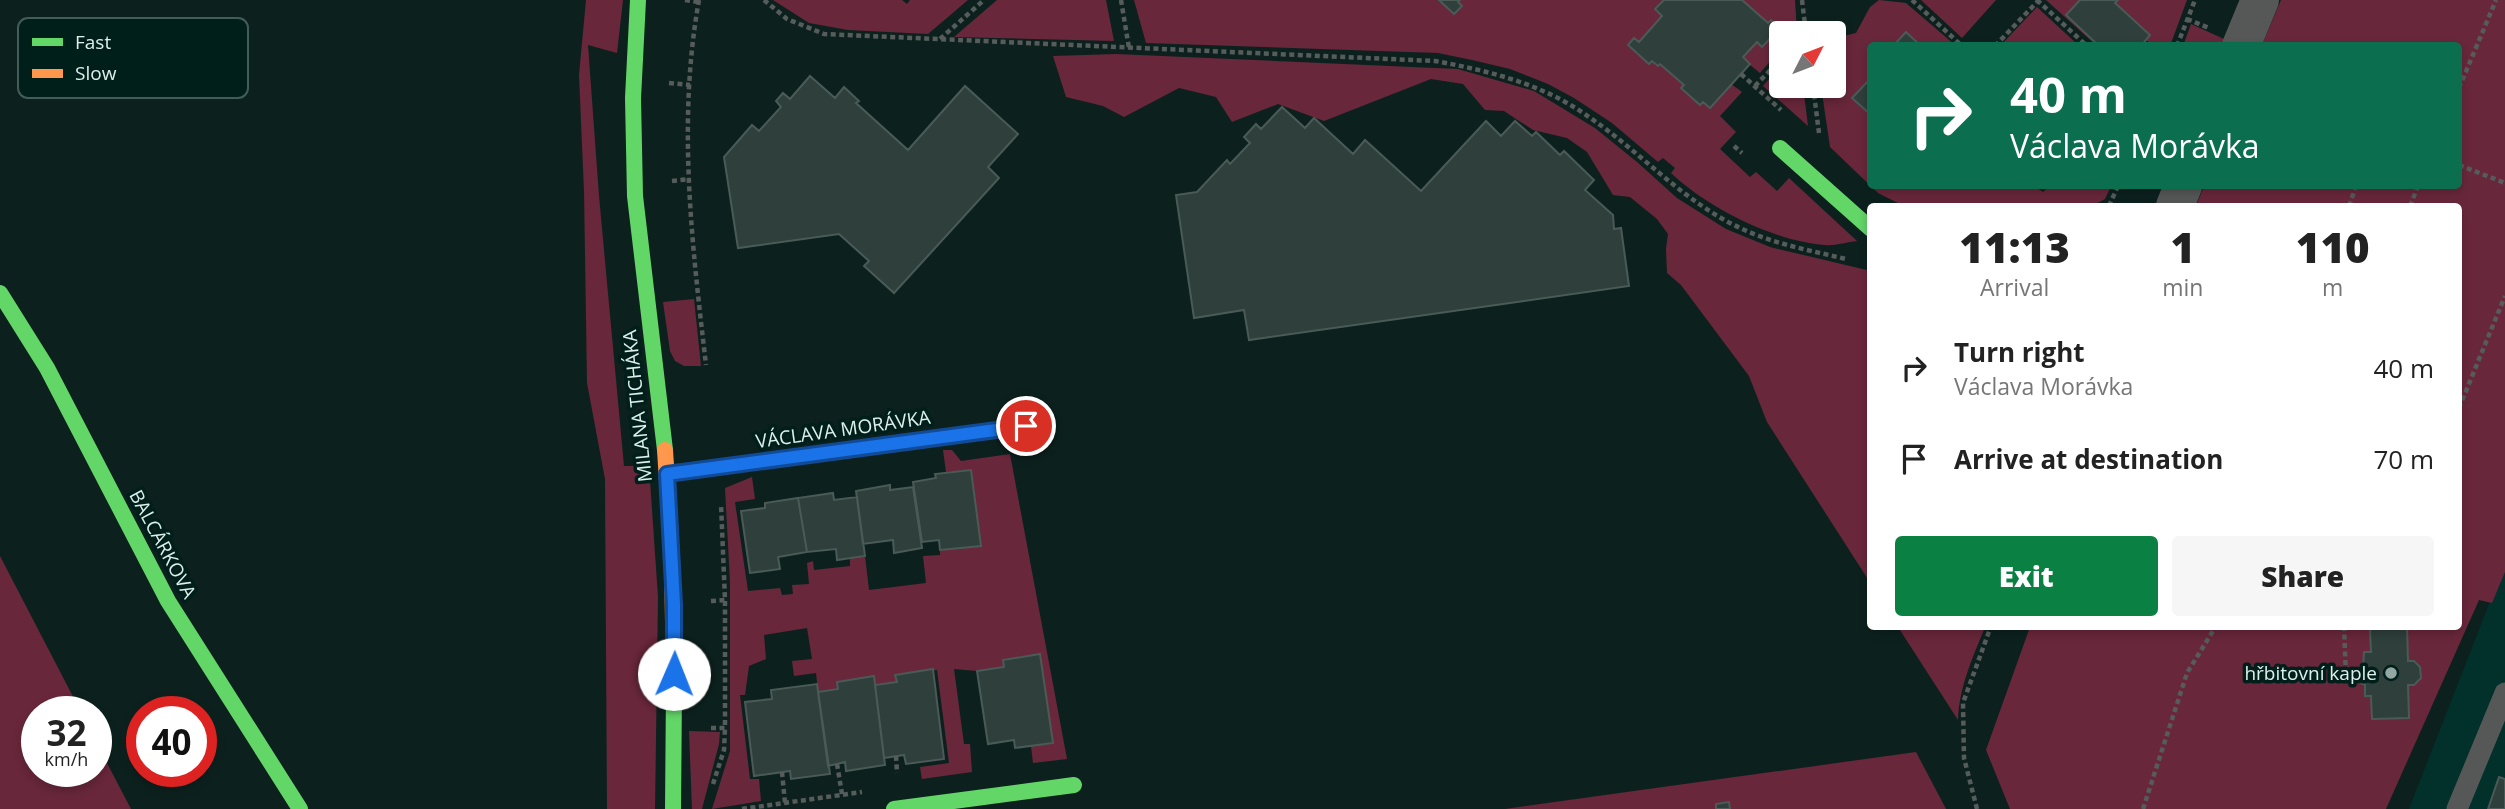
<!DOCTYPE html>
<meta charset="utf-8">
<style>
body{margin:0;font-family:"Open Sans",sans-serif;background:#f6f6f6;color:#222;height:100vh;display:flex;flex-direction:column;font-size:26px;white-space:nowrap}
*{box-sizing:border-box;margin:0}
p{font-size:23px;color:#767676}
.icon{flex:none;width:38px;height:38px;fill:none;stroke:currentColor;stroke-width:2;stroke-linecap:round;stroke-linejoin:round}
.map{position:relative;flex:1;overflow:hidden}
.panel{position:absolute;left:1867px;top:203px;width:595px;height:427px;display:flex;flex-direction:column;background:#fff;border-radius:7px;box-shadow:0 4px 10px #0003}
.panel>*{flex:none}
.top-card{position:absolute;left:1867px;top:42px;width:595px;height:147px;border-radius:7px;box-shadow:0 4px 10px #0003;background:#0b6e4f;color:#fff;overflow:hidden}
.needle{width:46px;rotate:48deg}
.controls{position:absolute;left:1769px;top:21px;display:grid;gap:14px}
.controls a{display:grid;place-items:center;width:77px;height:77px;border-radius:7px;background:#fff;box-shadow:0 4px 10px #0003;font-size:35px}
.speed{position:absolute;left:21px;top:696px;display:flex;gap:14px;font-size:35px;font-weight:700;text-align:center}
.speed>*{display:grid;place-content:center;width:91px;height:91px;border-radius:50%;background:#fff;box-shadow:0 4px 10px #0003;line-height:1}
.speed small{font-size:18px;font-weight:400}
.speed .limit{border:10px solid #d22;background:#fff;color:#111}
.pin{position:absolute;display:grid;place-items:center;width:60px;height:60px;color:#fff;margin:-30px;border:4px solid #fff;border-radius:50%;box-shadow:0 2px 7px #0007}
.me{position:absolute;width:77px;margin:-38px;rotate:1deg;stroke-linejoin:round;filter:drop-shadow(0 0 5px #0008)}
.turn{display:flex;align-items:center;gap:24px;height:147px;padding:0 28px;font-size:32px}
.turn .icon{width:91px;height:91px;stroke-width:2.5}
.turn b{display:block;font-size:49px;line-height:60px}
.eta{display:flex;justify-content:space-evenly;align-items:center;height:119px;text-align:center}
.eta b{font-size:42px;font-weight:800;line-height:49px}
.button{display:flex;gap:14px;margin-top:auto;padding:14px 28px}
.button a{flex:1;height:80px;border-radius:7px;background:#0b8043;color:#fff;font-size:28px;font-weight:800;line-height:80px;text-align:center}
.button a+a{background:#f6f6f6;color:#222}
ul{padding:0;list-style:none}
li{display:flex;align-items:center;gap:21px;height:91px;padding:0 28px}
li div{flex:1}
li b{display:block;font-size:26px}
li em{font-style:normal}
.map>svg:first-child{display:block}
.built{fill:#02302a}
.green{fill:#69273b}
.building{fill:#2e3f3c;stroke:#4a5a57;stroke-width:2}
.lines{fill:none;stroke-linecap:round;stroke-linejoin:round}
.path{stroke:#565c5b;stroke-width:4.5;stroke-dasharray:5 3.5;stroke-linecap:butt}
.lane{stroke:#555857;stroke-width:21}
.street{stroke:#555857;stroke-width:38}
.fast{stroke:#63d668;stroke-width:16}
.slow{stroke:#ff974d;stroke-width:16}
.route-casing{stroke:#114b97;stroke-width:18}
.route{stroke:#1a73e8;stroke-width:12}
.poi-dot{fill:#93a7a3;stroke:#001f1a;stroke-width:2.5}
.labels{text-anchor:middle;stroke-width:7;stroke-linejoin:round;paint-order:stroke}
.street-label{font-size:19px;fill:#dcefeb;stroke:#001f1a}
.poi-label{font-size:19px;fill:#dcefeb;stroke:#001f1a;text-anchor:end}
.key{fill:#001f1a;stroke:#425d59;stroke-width:2}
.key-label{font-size:19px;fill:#dcefeb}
</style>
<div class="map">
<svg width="2505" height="809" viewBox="0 0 2505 809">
<rect width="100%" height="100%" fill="#0c211e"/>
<path class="built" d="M2505,563V809H2409Z"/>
<path class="green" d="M586,0H623L617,53L588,45L599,196L624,466H649L658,597L655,809H607L605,479L587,383L584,191L579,75Z
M773,0H902L907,4L910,0H968L928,34L848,30L809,23Z
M997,0H1106L1114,41L954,37Z
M1134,0H1795L1797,33H1782L1781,49L1760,73L1745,61L1727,81L1742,92L1720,116L1736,132L1720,149L1750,177L1756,172L1777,191L1789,178L1857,241C1847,242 1835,246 1825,245C1773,241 1708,208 1671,173L1675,168L1663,158L1658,162L1612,123L1574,98L1548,84L1510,69L1472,60L1438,53L1146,43Z
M1879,0L1906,3L1955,45H1921L1906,32L1896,44L1897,45L1871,46V78L1852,98L1871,115V186H2035L2043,192L2049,186H2111L2105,199L2092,206H1907L1900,204L1878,193L1830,147L1821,86H1834V46L1839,37L1856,33L1870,7Z
M1921,0H1996L1962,38Z
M2046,0H2187L2170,46L2153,45L2146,40L2141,45H2096Z
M2281,0H2505V572L2492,603L2479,600L2386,809H2010L1986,750L2030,627L2459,626V206H2196L2204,186H2459V46L2262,45Z
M2037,7L2077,44L2075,45H2001Z
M2191,24L2224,39L2222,45L2183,46Z
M1116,54L1458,69L1534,91L1595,128L1637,162L1677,198L1726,229L1770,247L1871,271V584L1767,422L1749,376L1681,285L1667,273L1666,249L1668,234L1657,219L1630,197L1613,195L1587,152L1567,138L1533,130L1504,111L1485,110L1463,84L1431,79L1324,121L1278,104L1232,122L1216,97L1179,88L1124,117L1103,106L1066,97L1053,56Z
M1781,65L1782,86H1803L1808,126L1763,86Z
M694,299L701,366H684L675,361L670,351L663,302Z
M943,450H952L961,461L1010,454L1067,759L1033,763L1031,746L1053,742L1040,654L1004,660V667L977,671L954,669L964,744H970L972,772L922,779L920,767L949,763L937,670L895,675L897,682L875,685L873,676L837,682L838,689L818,692L816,673L794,676L792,661L812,659L807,628L764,635L766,659L749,666L745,695H740L750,779H759L761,801L712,809L730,751V582L725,488L752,477L755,499L735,502L748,591L780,588L782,595L793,594L792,585L809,584L807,563L813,561L814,570L850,566V558L865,556L869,590L926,583L923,556L940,555V550L981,545L971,470L946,472Z
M0,556L81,712H37V772H96V742L131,809H0Z
M1898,627H1985C1973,657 1959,687 1958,720Z
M689,731L720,732L719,744L702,809H692Z
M1916,752L1946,809H1505Z"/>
<path class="building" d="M1439,0H1460L1458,2L1462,6L1454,14Z
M1664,0H1742L1768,23L1771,20L1780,28L1762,47L1757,42L1743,57L1750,64L1710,108L1703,102L1700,105L1681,88L1684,85L1660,64L1658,66L1652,61L1649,64L1628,45L1634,38L1639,42L1662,16L1655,9Z
M2080,0H2118L2115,3L2150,35L2141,46H2099L2066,15Z
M1906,32L1921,46L1895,44Z
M810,76L835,98L844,87L859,101L856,103L908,150L965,86L1018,134L988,167L999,178L894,293L864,266L869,261L839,234L738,248L724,157L752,125L759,131L781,107L776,101L783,93L790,99Z
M1871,78V115L1852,98Z
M1282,107L1305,128L1314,118L1353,154L1365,140L1421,191L1486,121L1501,136L1515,121L1532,136L1536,132L1560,155L1564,151L1594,180L1585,190L1613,215L1614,229L1621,228L1629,286L1249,340L1244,310L1194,318L1176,195L1197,192L1227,160L1230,164L1250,143L1244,137L1256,124L1261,129Z
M971,470L981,546L940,550L939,540L922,542L913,482L936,478L935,474Z
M890,485V490L913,487L922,548L894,553L893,540L863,544L856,491Z
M833,493L834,500L857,497L865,556L837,560L836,549L807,552L798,498Z
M798,498L807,552L778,557L780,569L750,573L741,511L765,508V503Z
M2407,627L2408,661H2414L2420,667L2421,678L2414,685H2408L2409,718L2372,719L2371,696H2365V684H2362L2364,652H2371L2370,629Z
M1040,654L1053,743L1015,748L1014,740L988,744L977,671L1004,667L1003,660Z
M933,669L944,759L906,764L904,755L884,758L875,685L897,682L895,675Z
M874,676L885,765L846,771L845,762L828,766L818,692L838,689L837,682Z
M817,684L830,774L791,779L790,771L754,776L745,702L772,699L771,690Z
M2499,777L2505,779V809H2488Z
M1729,802L1730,809H1716V804Z"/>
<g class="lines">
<path class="path" d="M685,0L699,2
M699,0C677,121 692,245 706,365
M764,0L787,19L824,34L1435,61C1490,71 1543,84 1589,117C1639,151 1680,198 1734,225C1769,243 1808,250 1846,259
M1121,0L1129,48
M1802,0L1806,33
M1912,0L1962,46
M2037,0L2087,46
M2187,19L2209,28
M940,39L984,0
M1995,46L2038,1
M2177,46L2195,0
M1741,74L1781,110
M669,83L690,85
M1755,86L1782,58
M1813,86L1819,133
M2459,88L2496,0
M1734,146L1742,153
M2459,165L2505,183
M672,181L689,179
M2109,206L2118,186
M2349,206L2355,189
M2410,206L2418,186
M2459,408L2505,296
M711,601L725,600L721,504
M2344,626L2346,677
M711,728H725V600
M896,756L897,773
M837,764L842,794
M782,772L785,803
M713,784L724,750L725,728
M742,809L862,792
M1977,809L1964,758L1963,703L1991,626
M2143,809L2187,673L2216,626"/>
<path class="lane" d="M2457,809L2505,693"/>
<path class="street" d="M2241,46L2260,0
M2175,206L2183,186"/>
<path class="fast" d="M638,0L633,98L635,196L665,450
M1780,148L1871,229
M0,293L47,368L168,601L300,809
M667,474L1026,426
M673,809L674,688
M894,809L1074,785"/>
<path class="slow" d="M665,450L672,558L674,688"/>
</g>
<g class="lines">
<defs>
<path id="route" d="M674,674V604L667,474L1026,426"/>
</defs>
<use href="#route" class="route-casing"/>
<use href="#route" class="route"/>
</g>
<circle class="poi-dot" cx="2391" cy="673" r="7"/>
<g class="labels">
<g class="street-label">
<text transform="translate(637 406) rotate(-96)" y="7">MILANA TICHÁKA</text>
<text transform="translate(843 429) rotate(-8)" y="7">VÁCLAVA MORÁVKA</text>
<text transform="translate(163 544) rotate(62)" y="7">BALCÁRKOVA</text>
</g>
<g class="poi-label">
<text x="2377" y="680">hřbitovní kaple</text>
</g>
</g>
<rect x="18" y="18" width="230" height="80" rx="10" class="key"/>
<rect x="32" y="38" width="31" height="8" fill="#63d668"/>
<rect x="32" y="69" width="31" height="9" fill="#ff974d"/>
<g class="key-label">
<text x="75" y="49">Fast</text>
<text x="75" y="80">Slow</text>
</g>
</svg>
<div class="controls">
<a><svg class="needle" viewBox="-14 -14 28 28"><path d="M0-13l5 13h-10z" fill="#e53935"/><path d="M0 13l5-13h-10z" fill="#767676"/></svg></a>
</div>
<div class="speed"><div>32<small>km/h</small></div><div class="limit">40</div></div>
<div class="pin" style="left:1026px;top:426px;background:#d93025"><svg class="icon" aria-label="arrive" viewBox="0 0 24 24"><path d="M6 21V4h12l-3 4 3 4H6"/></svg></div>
<svg class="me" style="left:674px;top:674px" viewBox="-20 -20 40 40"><circle r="19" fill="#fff"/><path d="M0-13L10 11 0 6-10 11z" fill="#1a73e8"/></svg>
<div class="top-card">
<div class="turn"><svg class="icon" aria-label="right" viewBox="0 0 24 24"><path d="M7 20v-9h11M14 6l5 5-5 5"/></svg><div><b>40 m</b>Václava Morávka</div></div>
</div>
<section class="panel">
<div class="eta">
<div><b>11:13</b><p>Arrival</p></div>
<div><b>1</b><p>min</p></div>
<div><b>110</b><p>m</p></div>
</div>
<ul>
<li><svg class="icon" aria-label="right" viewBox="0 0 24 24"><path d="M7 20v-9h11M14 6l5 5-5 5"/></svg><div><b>Turn right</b><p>Václava Morávka</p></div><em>40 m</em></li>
<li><svg class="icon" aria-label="arrive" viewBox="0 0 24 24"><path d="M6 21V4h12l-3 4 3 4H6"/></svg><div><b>Arrive at destination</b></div><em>70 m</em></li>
</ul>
<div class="button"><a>Exit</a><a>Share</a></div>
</section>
</div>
